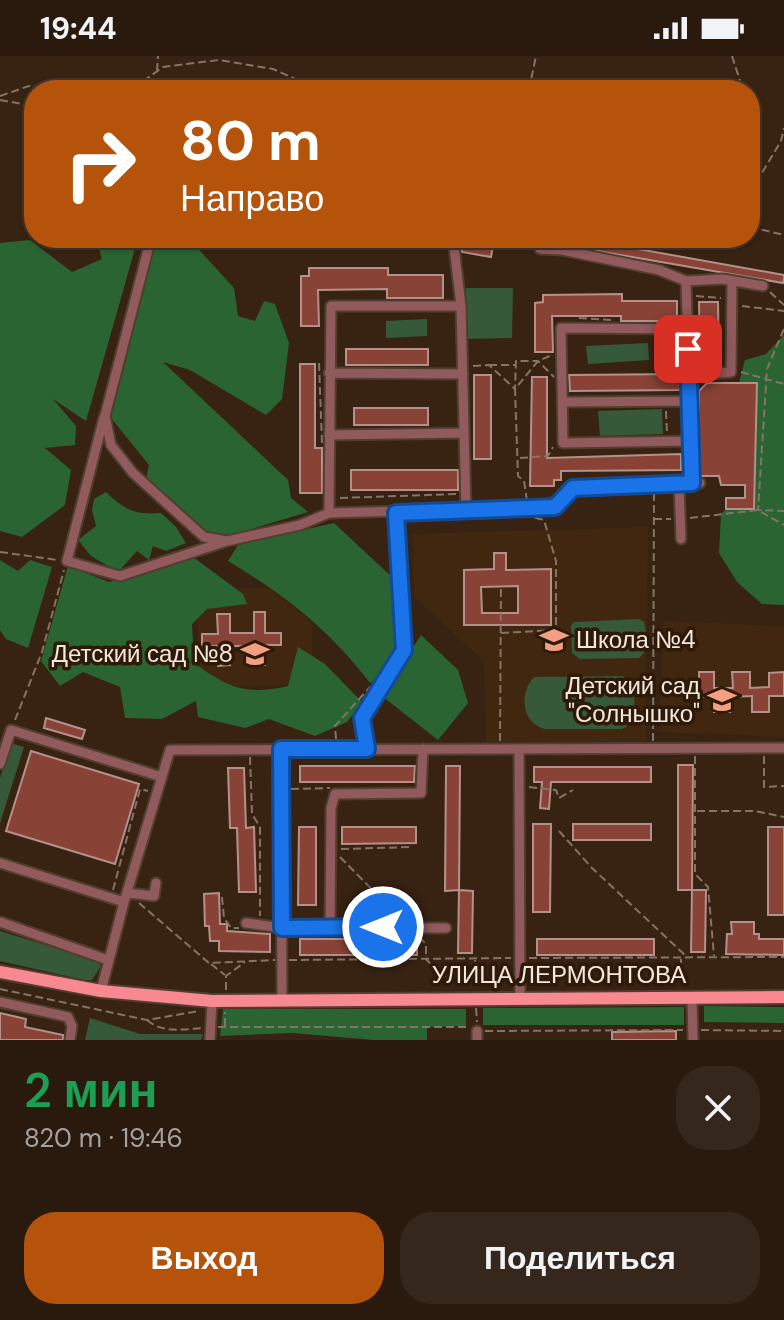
<!DOCTYPE html>
<html lang="ru">
<meta charset="utf-8">
<style>
body{margin:0;font-family:"DM Sans",sans-serif;background:#36271c;color:#f1f3f6;height:100vh;display:flex;flex-direction:column;font-size:30px;white-space:nowrap}
*{box-sizing:border-box;margin:0}
p{font-size:26px;color:#a5a19e}
.icon{flex:none;width:44px;height:44px;fill:none;stroke:currentColor;stroke-width:2;stroke-linecap:round;stroke-linejoin:round}
.map{position:relative;height:984px;overflow:hidden}
.side{display:flex;flex-direction:column;background:#2a1a0e;flex:1}
.side>*{flex:none}
.guide{position:absolute;left:24px;top:24px;width:736px;height:168px;border-radius:32px;box-shadow:0 2px 6px #0004,0 0 0 2px #46382e;background:#b45309;color:#fff;overflow:hidden}
.pin{position:absolute;display:grid;place-items:center;width:68px;height:68px;color:#fff;margin:-34px;border-radius:16px;box-shadow:0 4px 12px #0006}
.me{position:absolute;width:88px;margin:-44px;rotate:270deg;stroke-linejoin:round;filter:drop-shadow(0 0 6px #0008)}
.turn{display:flex;align-items:center;gap:28px;height:168px;padding:0 24px;font-size:36px}
.turn .icon{width:104px;height:104px;stroke-width:2.5}
.turn b{display:block;font-size:56px;line-height:68px}
.round{display:grid;place-items:center;flex:none;width:84px;height:84px;border-radius:32px;background:#36271c}
.headline{display:flex;align-items:center;justify-content:space-between;height:136px;padding:0 24px}
h1{font-size:48px;font-weight:600;line-height:60px;color:#1e9e55}
.cta{display:flex;gap:16px;margin-top:auto;padding:16px 24px}
.cta a{flex:1;height:92px;border-radius:32px;background:#b45309;color:#fff;font-size:32px;font-weight:600;line-height:92px;text-align:center}
.cta a+a{background:#36271c;color:#f1f3f6}
.status{display:flex;justify-content:space-between;align-items:center;height:56px;padding:0 40px;background:#2a1a0e;direction:ltr}
.status svg{height:22px;fill:currentColor}
.map>svg:first-child{display:block}
.built{fill:#412710}
.green{fill:#365939}
.forest{fill:#2a6432}
.building{fill:#894336;stroke:#b3918a;stroke-width:2;fill-rule:evenodd}
.lines{fill:none;stroke-linecap:round;stroke-linejoin:round}
.minor-casing{stroke:#523e2e;stroke-width:13}
.major-casing{stroke:#523e2e;stroke-width:16}
.path{stroke:#857365;stroke-width:2;stroke-dasharray:8 4;stroke-linecap:butt}
.minor{stroke:#915a5d;stroke-width:9}
.major{stroke:#f98991;stroke-width:12}
.route-casing{stroke:#114b97;stroke-width:20}
.route{stroke:#1a73e8;stroke-width:14}
.labels{text-anchor:middle;stroke-width:7;stroke-linejoin:round;paint-order:stroke}
.poi-label{font-size:24px;fill:#f5e7dc;stroke:#2d1a08;text-anchor:end}
.street-label{font-size:24px;fill:#f5e7dc;stroke:#2d1a08}
</style>
<div class="status"><b>19:44</b><svg viewBox="0 0 49 12"><path d="M0 12V9h3v3zM5 12V6h3v6zM10 12V3h3v9zM15 12V0h3v12zM26 1h20v11H26zM47 4h2v5h-2z"/></svg></div>
<div class="map">
<svg width="784" height="984" viewBox="0 0 784 984">
<rect width="100%" height="100%" fill="#382312"/>
<path class="built" d="M648,471L646,686H486L484,605L414,541L413,478Z
M269,531L312,567V629L199,631L197,534Z
M664,565L784,570V681L659,676Z"/>
<path class="green" d="M466,232H513L512,282L465,283Z
M427,263V280L386,282V265Z
M648,287L649,304L588,308L586,290Z
M662,353L663,378L600,380L598,355Z
M639,563L644,566C647,577 649,595 639,602L580,603L572,597L571,570L574,566Z
M622,620L630,625C635,640 640,666 622,673H545C521,667 519,637 534,621Z
M11,687L24,691L0,767V722Z
M0,875L97,905L101,910L92,924H84L0,905Z
M90,962L140,978H203L201,984H85Z"/>
<path class="forest" d="M96,182H138L86,365L53,343L76,370L75,389L45,392L71,414L65,449L22,481L0,475V187L30,184L72,216L102,203Z
M157,182L175,193L191,185L234,232L238,260L255,265L264,245L275,248L289,287L282,343L266,359L190,314L163,306L288,424L291,442L308,456L225,481L206,476L146,423L149,409L111,362Z
M784,279V549L762,548L737,526L719,497L721,458L726,453L754,452L757,328L739,327L745,304L766,298Z
M106,436C125,454 135,459 161,457L176,471L186,487L166,495L153,490L149,504L137,495L118,516L91,500L78,484L96,470L92,454L94,443Z
M334,467L393,522L400,592L378,623L370,627C330,574 285,539 228,505L238,489Z
M193,501L243,538L247,548L207,553L192,568L194,607C227,631 246,640 288,630L298,591L325,608L362,646L347,666L315,680L269,663L245,672L198,661L196,645L162,663L125,662L120,631L83,616L60,630L41,605L68,510L109,526Z
M0,504L18,515L30,504L52,511L28,592L6,583L0,574Z
M421,579L458,614L468,647L438,684L382,640Z
M704,950L784,951V967L704,966Z
M684,951V969H483V952Z
M223,953H466V970L427,971V984H375L292,977L220,980Z"/>
<path class="building" d="M545,182H576L784,219V222L783,227L545,186Z
M461,185L493,190L491,201L462,196Z
M309,212H388V219H443V242H387V233L318,234L319,270H301V220H309Z
M622,238V245H677V265H621V260H552L553,296H535V247L543,246V239Z
M699,246H718L719,309H700Z
M346,293H428V309H346Z
M300,308H315V392H322V437H300Z
M681,318L682,334L570,335L569,319Z
M474,319H491V403H474Z
M532,321H547V402L681,398V414L561,415V424H554V430H530Z
M707,327H757L754,453H726V442H745V429H721L719,420H699V335Z
M354,352H428V369H354Z
M351,414H458V434H351Z
M494,497H506V514L551,513V569H464V514L494,513ZM518,530V557H482L481,531Z
M254,556H265V577H281V589H265V609H254V590H230V609L218,610V590H202V578H218L217,558H230V577H254Z
M699,616H714V632H733L732,616H750V632L769,631V617L784,616V640H769V656H752V640L730,641V656H714V641H699Z
M46,662L85,674L82,683L44,672Z
M31,695L139,728L115,808L6,775Z
M678,709H693L692,834H678Z
M300,710H415L414,726H300Z
M446,710H460L459,834L445,835Z
M534,711H651V726H551L549,753L540,752L542,726H534Z
M228,712H244L246,772L254,771L256,836H239L237,772H230Z
M533,768H551L550,856H533Z
M573,768H651V784H573Z
M299,771H316V849H298Z
M342,771H416V787L342,788Z
M768,771H784V859H768Z
M459,834L473,835L472,897H458Z
M692,834H706L705,896H691Z
M219,837L220,868H227V875L270,878V896L219,895V885H210L209,870H205L204,838Z
M731,866H754V878H759V883H784V899L726,898L727,878H732Z
M300,883H417V899H300Z
M537,883H654V899H537Z
M0,957L26,963L25,971L63,979V984H0Z
M676,975V984H612V976Z"/>
<g class="lines">
<defs>
<path id="minor" d="M151,182L105,360L111,389L133,417L204,481L227,485L300,469L329,457L331,250H461
M453,182L461,250L466,454
M540,193L562,194L659,214L686,225L723,223L763,230
M686,225L692,427
M687,273L561,272L563,387L691,385
M329,317L463,318
M689,320L731,316L732,225
M562,346L691,345
M104,361L67,505L120,520L224,486
M329,379L464,377
M679,428L681,483
M329,457L555,451L573,432L700,427
M281,693L282,944
M367,693L362,662L404,594L396,457
M519,694L520,942
M0,708L11,674L162,721
M0,807L124,846
M127,837L154,840L156,827
M0,866L108,904
M246,867L282,872H446
M330,871L331,752L335,738L421,737L423,693
M101,935L124,846L170,694L784,692
M692,941L693,984
M0,946L68,961L72,970L70,984
M210,984L212,945
M477,984V975"/>
<path id="major" d="M0,916L101,935L212,945L784,941"/>
</defs>
<use href="#minor" class="minor-casing"/>
<use href="#major" class="major-casing"/>
<path class="path" d="M732,0L743,34
M157,15L158,0
M109,34L135,31L163,11L219,4L273,13L320,34
M529,34L536,0
M0,40L29,30L86,34
M0,44L34,50
M750,66L756,126
M750,137L781,85L784,72
M750,171L784,179
M770,236L784,249
M696,240L721,242
M742,250L784,255
M579,262L612,264
M784,273L767,313L758,454L784,455
M319,307L322,388
M489,309H515
M473,310L489,309L515,333L516,305H538L554,321
M741,316L784,328
M666,355L667,377
M520,402L548,400L553,391
M340,442L457,438
M527,445L524,425L518,420L515,333L538,305L552,299
M690,462L758,454L784,469
M654,463H671
M0,496L58,504
M501,577L556,574V505L544,464L532,461
M15,664L42,596L64,514
M336,683L335,670L370,631
M500,685L501,531
M653,685L654,436
M695,700V818L708,831L714,900
M764,700V731L784,730
M250,701L252,758L260,771V860
M529,731L556,734L559,742L573,734
M291,733L330,732
M697,755H755L784,761
M559,775L592,812L686,900
M341,793L412,791
M340,801L400,862
M113,834L140,733L148,735
M222,841L224,862L231,872H239
M139,847L209,907L275,904
M419,881L426,888V903L441,920H475V904
M529,902L784,901
M681,903V926
M289,904L511,902
M211,908L225,919
M0,933L147,964L199,955
M226,934V920L245,906
M476,952L477,966
M147,964C163,978 184,973 204,972
M225,970V956
M218,971H468
M701,974L784,975
M485,975L683,974"/>
<use href="#minor" class="minor"/>
<use href="#major" class="major"/>
</g>
<g class="lines">
<defs>
<path id="route" d="M383,871L282,872L281,693H367L362,662L404,594L396,457L555,451L573,432L692,427L688,293"/>
</defs>
<use href="#route" class="route-casing"/>
<use href="#route" class="route"/>
</g>
<defs>
<symbol id="school-bare" viewBox="-9 -9 18 18"><path d="M0-5L7-2L0 1L-7-2ZM-4 1L0 2.5L4 1V4Q0 6-4 4Z" fill="#f39f83" stroke="#2d1a08" stroke-width="2.5" paint-order="stroke"/></symbol>
</defs>
<g fill-rule="evenodd">
<use href="#school-bare" x="534" y="564" width="40" height="40"/>
<use href="#school-bare" x="235" y="578" width="40" height="40"/>
<use href="#school-bare" x="702" y="624" width="40" height="40"/>
</g>
<g class="labels">
<g class="poi-label">
<text x="576" y="592" text-anchor="start">Школа №4</text>
<text x="233" y="606">Детский сад №8</text>
<text x="700" y="638">Детский сад<tspan x="700" dy="28">"Солнышко"</tspan></text>
</g>
<g class="street-label">
<text x="559" y="927">УЛИЦА ЛЕРМОНТОВА</text>
</g>
</g>
</svg>
<div class="pin" style="left:688px;top:293px;background:#d93025"><svg class="icon" aria-label="arrive" viewBox="0 0 24 24"><path d="M6 21V4h12l-3 4 3 4H6"/></svg></div>
<svg class="me" style="left:383px;top:871px" viewBox="-20 -20 40 40"><circle r="17" fill="#1a73e8" stroke="#fff" stroke-width="3"/><path d="M0-11L8 9 0 5-8 9z" fill="#fff"/></svg>
<div class="guide">
<div class="turn"><svg class="icon" aria-label="right" viewBox="0 0 24 24"><path d="M7 20v-9h11M14 6l5 5-5 5"/></svg><div><b>80 m</b>Направо</div></div>
</div>
</div>
<section class="side">
<div class="headline"><div><h1>2 мин</h1><p>820 m · 19:46</p></div><a class="round"><svg class="icon" aria-label="close" viewBox="0 0 24 24"><path d="M6 6l12 12M18 6L6 18"/></svg></a></div>
<div class="cta"><a>Выход</a><a>Поделиться</a></div>
</section>
